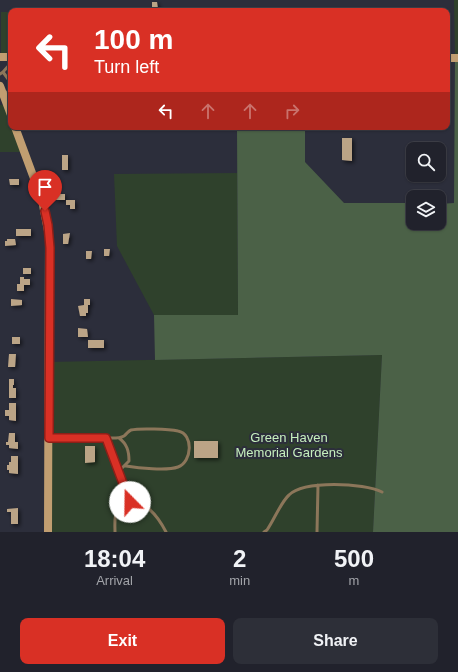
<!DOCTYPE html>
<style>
body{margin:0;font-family:Helvetica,sans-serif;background:#2d2f38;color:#f1f3f6;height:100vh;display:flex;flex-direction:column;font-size:15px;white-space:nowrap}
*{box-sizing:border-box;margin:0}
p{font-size:13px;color:#a2a4a9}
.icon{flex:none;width:22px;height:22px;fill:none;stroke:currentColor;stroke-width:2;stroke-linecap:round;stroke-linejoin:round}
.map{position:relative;height:532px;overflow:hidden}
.sheet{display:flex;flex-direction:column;background:#21222c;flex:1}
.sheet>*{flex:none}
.guide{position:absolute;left:8px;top:8px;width:442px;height:122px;border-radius:8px;box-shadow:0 1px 3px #0004,0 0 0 1px #3e3f48;background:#d93025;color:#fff;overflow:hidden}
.fabs{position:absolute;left:406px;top:142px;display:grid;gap:8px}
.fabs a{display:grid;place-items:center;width:40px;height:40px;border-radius:8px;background:#21222c;box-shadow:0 1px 3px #0004,0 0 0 1px #3e3f48;font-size:20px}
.pin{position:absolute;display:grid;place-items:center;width:34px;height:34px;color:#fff;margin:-41px -17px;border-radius:50% 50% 50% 0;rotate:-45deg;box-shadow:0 0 4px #0007}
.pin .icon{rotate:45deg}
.me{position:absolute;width:44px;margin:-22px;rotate:338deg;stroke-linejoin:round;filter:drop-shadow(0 0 3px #0008)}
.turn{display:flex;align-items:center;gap:14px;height:84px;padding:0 20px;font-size:18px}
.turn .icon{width:52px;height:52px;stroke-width:2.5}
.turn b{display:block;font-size:28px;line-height:34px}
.lanes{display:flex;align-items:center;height:38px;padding:0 20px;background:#0003;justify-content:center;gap:20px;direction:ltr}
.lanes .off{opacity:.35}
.eta{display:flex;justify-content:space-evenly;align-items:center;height:68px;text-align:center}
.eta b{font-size:24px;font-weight:700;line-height:28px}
.primary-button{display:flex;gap:8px;margin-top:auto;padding:8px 20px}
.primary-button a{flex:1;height:46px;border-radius:8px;background:#d93025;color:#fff;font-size:16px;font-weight:700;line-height:46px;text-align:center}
.primary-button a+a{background:#2d2f38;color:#f1f3f6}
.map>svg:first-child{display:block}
.green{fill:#2f412c}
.forest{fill:#4b6147}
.building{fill:#bba486;filter:url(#shadow)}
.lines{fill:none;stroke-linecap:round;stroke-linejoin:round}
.lane{stroke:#8c765a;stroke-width:3}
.secondary{stroke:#c19e71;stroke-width:8}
.route-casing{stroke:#8d1f18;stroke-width:10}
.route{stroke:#d93025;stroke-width:7}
.labels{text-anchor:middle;stroke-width:4;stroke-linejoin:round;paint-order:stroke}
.park-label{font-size:13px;fill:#c6efbe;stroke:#2c2e3b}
</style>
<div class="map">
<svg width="458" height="532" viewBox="0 0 458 532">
<defs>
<filter id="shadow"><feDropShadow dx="2" dy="2" stdDeviation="2" flood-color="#0009"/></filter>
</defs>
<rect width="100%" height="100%" fill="#2c2e3b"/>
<path class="green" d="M454,0H458V58H455Z
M1,12H11V57H1Z
M0,105H7L11,115V127H15L25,152H0Z
M237,173L238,315H154L117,246L114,174Z
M382,355L373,532H48L49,362Z"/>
<path class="forest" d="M455,58H458V532H373L382,355L155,360L154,315H238L237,127H305V162L344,203H413V223H439V204L454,203Z"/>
<path class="building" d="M152,2H157L158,9H163V11H152Z
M342,138H352V161L342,160Z
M62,155H68V170H62Z
M9,179H19V185H10Z
M56,194H65V200H56Z
M66,200H75V209H70V205H66Z
M16,229H31V236H16Z
M70,233L68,244H63V234Z
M7,239H15L16,245L5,246V241H7Z
M104,249H110L109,256H104Z
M86,251H92L91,259H86Z
M23,268H31V274H23Z
M20,277H24V279H30V285H24V291H17V284H20Z
M11,299L22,300V305L11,306Z
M84,299H90V305H88V313H86V316H80L78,306L84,305Z
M78,328L87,329L88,337H78Z
M12,337H20V344H12Z
M88,340H104V348H88Z
M9,354H16L15,367H8Z
M9,379H14V385H13V388H16V398H9Z
M9,403H16V421L9,420V416H5V410H9Z
M9,433H15V442H18V449L9,448V445H6V442H8Z
M194,441H218V458H194Z
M85,446H95V462L85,463Z
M11,456H18V474L9,473V470H7V465H9V462H11Z
M18,508V524H11V512H7V509Z"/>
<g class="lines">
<path class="lane" d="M3,72L11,63
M0,74L3,72L11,83
M5,94L11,89
M50,438H106L130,502
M106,438C112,438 119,439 124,436C127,434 128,431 131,430C139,428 169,429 178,431C194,434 192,462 178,467C167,471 138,468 126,466
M118,472L129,461C129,451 127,444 119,438
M115,532C115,526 114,516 117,510C119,508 122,506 124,504C142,494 159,518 166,532
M264,532L267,530C274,520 281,502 289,495C304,480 364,483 382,492
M317,532L318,485"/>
<path class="secondary" d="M0,57H11
M447,58H458
M0,86L11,115
M15,127L42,200L49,236L48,532"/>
</g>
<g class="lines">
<defs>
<path id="route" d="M45,211L48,225L50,248L49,438H106L130,502"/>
</defs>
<use href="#route" class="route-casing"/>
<use href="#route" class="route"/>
</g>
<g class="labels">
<g class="park-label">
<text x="289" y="442">Green Haven<tspan x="289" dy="15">Memorial Gardens</tspan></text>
</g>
</g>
</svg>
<div class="fabs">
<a><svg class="icon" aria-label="search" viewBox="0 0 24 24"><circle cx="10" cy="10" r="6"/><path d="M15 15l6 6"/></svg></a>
<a><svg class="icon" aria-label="layers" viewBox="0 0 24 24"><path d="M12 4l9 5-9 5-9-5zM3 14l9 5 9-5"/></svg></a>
</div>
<div class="pin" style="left:45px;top:211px;background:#d93025"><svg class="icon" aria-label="arrive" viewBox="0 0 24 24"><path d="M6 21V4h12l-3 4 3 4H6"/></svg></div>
<svg class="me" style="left:130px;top:502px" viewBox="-20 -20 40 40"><circle r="19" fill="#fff"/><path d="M0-13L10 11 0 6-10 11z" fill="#d93025"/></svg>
<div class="guide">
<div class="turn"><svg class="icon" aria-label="left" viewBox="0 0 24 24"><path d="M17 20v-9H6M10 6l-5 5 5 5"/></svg><div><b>100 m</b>Turn left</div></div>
<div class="lanes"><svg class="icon" aria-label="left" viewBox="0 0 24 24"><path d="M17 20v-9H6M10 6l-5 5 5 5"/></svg><svg class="icon off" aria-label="ahead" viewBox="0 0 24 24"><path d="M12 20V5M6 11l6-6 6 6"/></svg><svg class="icon off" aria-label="ahead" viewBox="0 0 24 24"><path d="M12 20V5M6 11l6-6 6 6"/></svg><svg class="icon off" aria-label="right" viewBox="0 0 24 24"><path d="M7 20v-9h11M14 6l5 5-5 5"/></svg></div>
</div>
</div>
<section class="sheet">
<div class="eta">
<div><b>18:04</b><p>Arrival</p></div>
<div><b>2</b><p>min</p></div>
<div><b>500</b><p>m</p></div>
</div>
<div class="primary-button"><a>Exit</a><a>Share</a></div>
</section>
